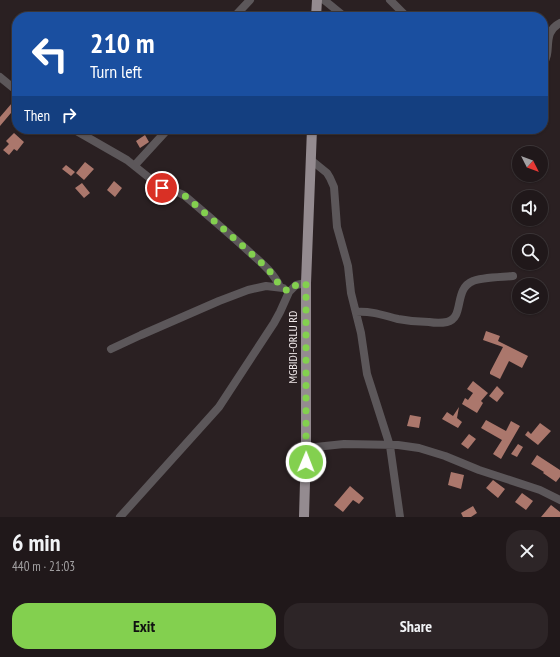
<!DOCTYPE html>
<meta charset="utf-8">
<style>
body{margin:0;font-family:"PT Sans Narrow",sans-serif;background:#2d2527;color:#f1f3f6;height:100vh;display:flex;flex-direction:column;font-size:15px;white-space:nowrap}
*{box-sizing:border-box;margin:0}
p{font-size:13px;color:#a2a0a2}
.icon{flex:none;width:22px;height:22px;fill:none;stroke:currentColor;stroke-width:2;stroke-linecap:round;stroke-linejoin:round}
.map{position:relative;height:517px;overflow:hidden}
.side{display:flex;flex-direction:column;background:#20181a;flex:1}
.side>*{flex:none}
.top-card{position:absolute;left:12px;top:12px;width:536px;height:122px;border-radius:16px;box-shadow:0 1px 3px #0004,0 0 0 1px #3d3739;background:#1a4fa0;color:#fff;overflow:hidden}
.needle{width:26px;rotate:132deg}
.buttons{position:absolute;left:512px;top:146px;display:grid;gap:8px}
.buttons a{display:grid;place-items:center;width:36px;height:36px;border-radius:50%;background:#20181a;box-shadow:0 1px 3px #0004,0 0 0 1px #3d3739;font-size:20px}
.pin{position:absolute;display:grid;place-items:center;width:34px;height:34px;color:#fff;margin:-17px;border:2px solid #fff;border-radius:50%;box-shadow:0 1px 4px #0007}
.me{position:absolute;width:44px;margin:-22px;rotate:1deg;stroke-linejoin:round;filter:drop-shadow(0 0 3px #0008)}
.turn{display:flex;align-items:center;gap:14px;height:84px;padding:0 12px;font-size:18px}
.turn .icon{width:52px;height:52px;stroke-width:2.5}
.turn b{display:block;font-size:28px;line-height:34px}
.then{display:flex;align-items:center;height:38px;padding:0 12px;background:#0003;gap:8px;font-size:15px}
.round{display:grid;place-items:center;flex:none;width:42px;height:42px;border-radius:16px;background:#2d2527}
.head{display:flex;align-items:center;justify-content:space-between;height:68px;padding:0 12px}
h1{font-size:24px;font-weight:700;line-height:30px}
.action{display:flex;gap:8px;margin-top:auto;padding:8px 12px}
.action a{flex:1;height:46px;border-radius:16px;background:#83d04f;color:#111;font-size:16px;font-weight:700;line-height:46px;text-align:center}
.action a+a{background:#2d2527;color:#f1f3f6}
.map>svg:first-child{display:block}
.building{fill:#ab776c}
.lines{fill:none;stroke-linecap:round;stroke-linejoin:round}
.minor{stroke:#5c575a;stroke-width:8}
.major{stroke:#948b90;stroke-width:10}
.route{stroke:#83d04f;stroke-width:7;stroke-dasharray:0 12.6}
.labels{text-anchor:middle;stroke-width:4;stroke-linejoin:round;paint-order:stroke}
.street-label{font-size:12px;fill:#f0e9ea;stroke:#2a2022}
</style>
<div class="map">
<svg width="560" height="517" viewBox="0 0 560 517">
<rect width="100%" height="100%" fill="#2a2022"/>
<path class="building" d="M12,103L16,107L0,126V117Z
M14,133L24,142L17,151L14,149L9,155L3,150L9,144L6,141Z
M145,135L149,142L140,148L136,141Z
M85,162L94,169L84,180L76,173Z
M66,165L75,172L71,176L62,169Z
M114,181L122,188L115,197L107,190Z
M82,183L90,193L84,198L75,188Z
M486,331L500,336L498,341L528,356L522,368L509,361L500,379L490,374V372L503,347L483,340Z
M473,381L488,393L481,401L483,403L477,413L462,404L465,398L468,400L473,393L467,389Z
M497,386L504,393L497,402L489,396Z
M459,407L457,418L462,422L458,428L442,419L447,412L453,416Z
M410,415L421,417L419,428L407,426Z
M486,420L506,431L511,421L520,426L501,459L493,454L502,440L481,428Z
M540,423L551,431L538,445L525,435L528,431L531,434Z
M469,434L476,439L468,449L461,444Z
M518,444L523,447L517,457L511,454Z
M537,455L560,470V477L556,482L543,473L544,472L531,464Z
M451,472L464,475L461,489L448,485Z
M493,480L505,489L498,498L486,488Z
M350,486L364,498L359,504L353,500L343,512L334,505Z
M522,493L533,501L526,510L515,502Z
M551,505L560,512V517H541Z
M473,506L477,513L471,517H463L461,513Z"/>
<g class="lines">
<path class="minor" d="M324,0L345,17
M390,0L407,17
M234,17L250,0
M543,64C553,51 541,33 560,23
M0,77L17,91
M73,129L127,160L157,184C166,190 176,190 185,196C205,213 225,230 245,248C258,260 273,271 280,287
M311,160L327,173L330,178L334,187L337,227L348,266L351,293L361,333L367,374L390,446L400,517
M135,165L168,129
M356,312C373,311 382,315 398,319C408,321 419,322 429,322C435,323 442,323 447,322C465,318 453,289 473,281C481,277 503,277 513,276
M111,349L141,335L219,301L248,290L266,286L283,288
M306,448L344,444L398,445L419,448L445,456L479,470L540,490L560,500
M120,517L219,407L274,323L280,312L289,292L296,285L306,283"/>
<path class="major" d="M316,17L317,0
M304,517L306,448V283L312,129"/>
</g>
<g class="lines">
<path class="route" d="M162,188L181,193L185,196C205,213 225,230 245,248C258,260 273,271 280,287L285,289L289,292L296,285L306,283V462"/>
</g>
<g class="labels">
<g class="street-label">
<text transform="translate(293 347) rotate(-90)" y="4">MGBIDI-ORLU RD</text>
</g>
</g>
</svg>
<div class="buttons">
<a><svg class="needle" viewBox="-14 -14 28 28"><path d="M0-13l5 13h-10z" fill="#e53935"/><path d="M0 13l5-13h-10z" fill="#a2a0a2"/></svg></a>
<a><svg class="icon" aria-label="sound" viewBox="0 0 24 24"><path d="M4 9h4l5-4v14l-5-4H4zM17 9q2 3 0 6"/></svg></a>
<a><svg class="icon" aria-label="search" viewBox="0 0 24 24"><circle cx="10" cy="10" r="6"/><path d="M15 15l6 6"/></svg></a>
<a><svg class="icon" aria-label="layers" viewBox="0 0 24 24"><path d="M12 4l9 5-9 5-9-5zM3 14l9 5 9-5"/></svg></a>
</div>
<div class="pin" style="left:162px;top:188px;background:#d93025"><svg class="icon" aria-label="arrive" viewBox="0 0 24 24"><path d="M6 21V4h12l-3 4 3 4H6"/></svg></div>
<svg class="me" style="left:306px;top:462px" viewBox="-20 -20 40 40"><circle r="17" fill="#83d04f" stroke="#fff" stroke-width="3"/><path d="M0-11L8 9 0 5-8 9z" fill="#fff"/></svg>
<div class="top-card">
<div class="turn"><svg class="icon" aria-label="left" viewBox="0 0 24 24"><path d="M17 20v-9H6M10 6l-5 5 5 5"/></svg><div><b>210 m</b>Turn left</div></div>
<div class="then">Then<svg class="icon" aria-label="right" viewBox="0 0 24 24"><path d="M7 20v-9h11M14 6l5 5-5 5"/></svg></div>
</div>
</div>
<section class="side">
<div class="head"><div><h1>6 min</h1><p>440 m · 21:03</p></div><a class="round"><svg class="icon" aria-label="close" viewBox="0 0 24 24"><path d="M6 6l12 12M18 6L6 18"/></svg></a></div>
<div class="action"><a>Exit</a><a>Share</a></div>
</section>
